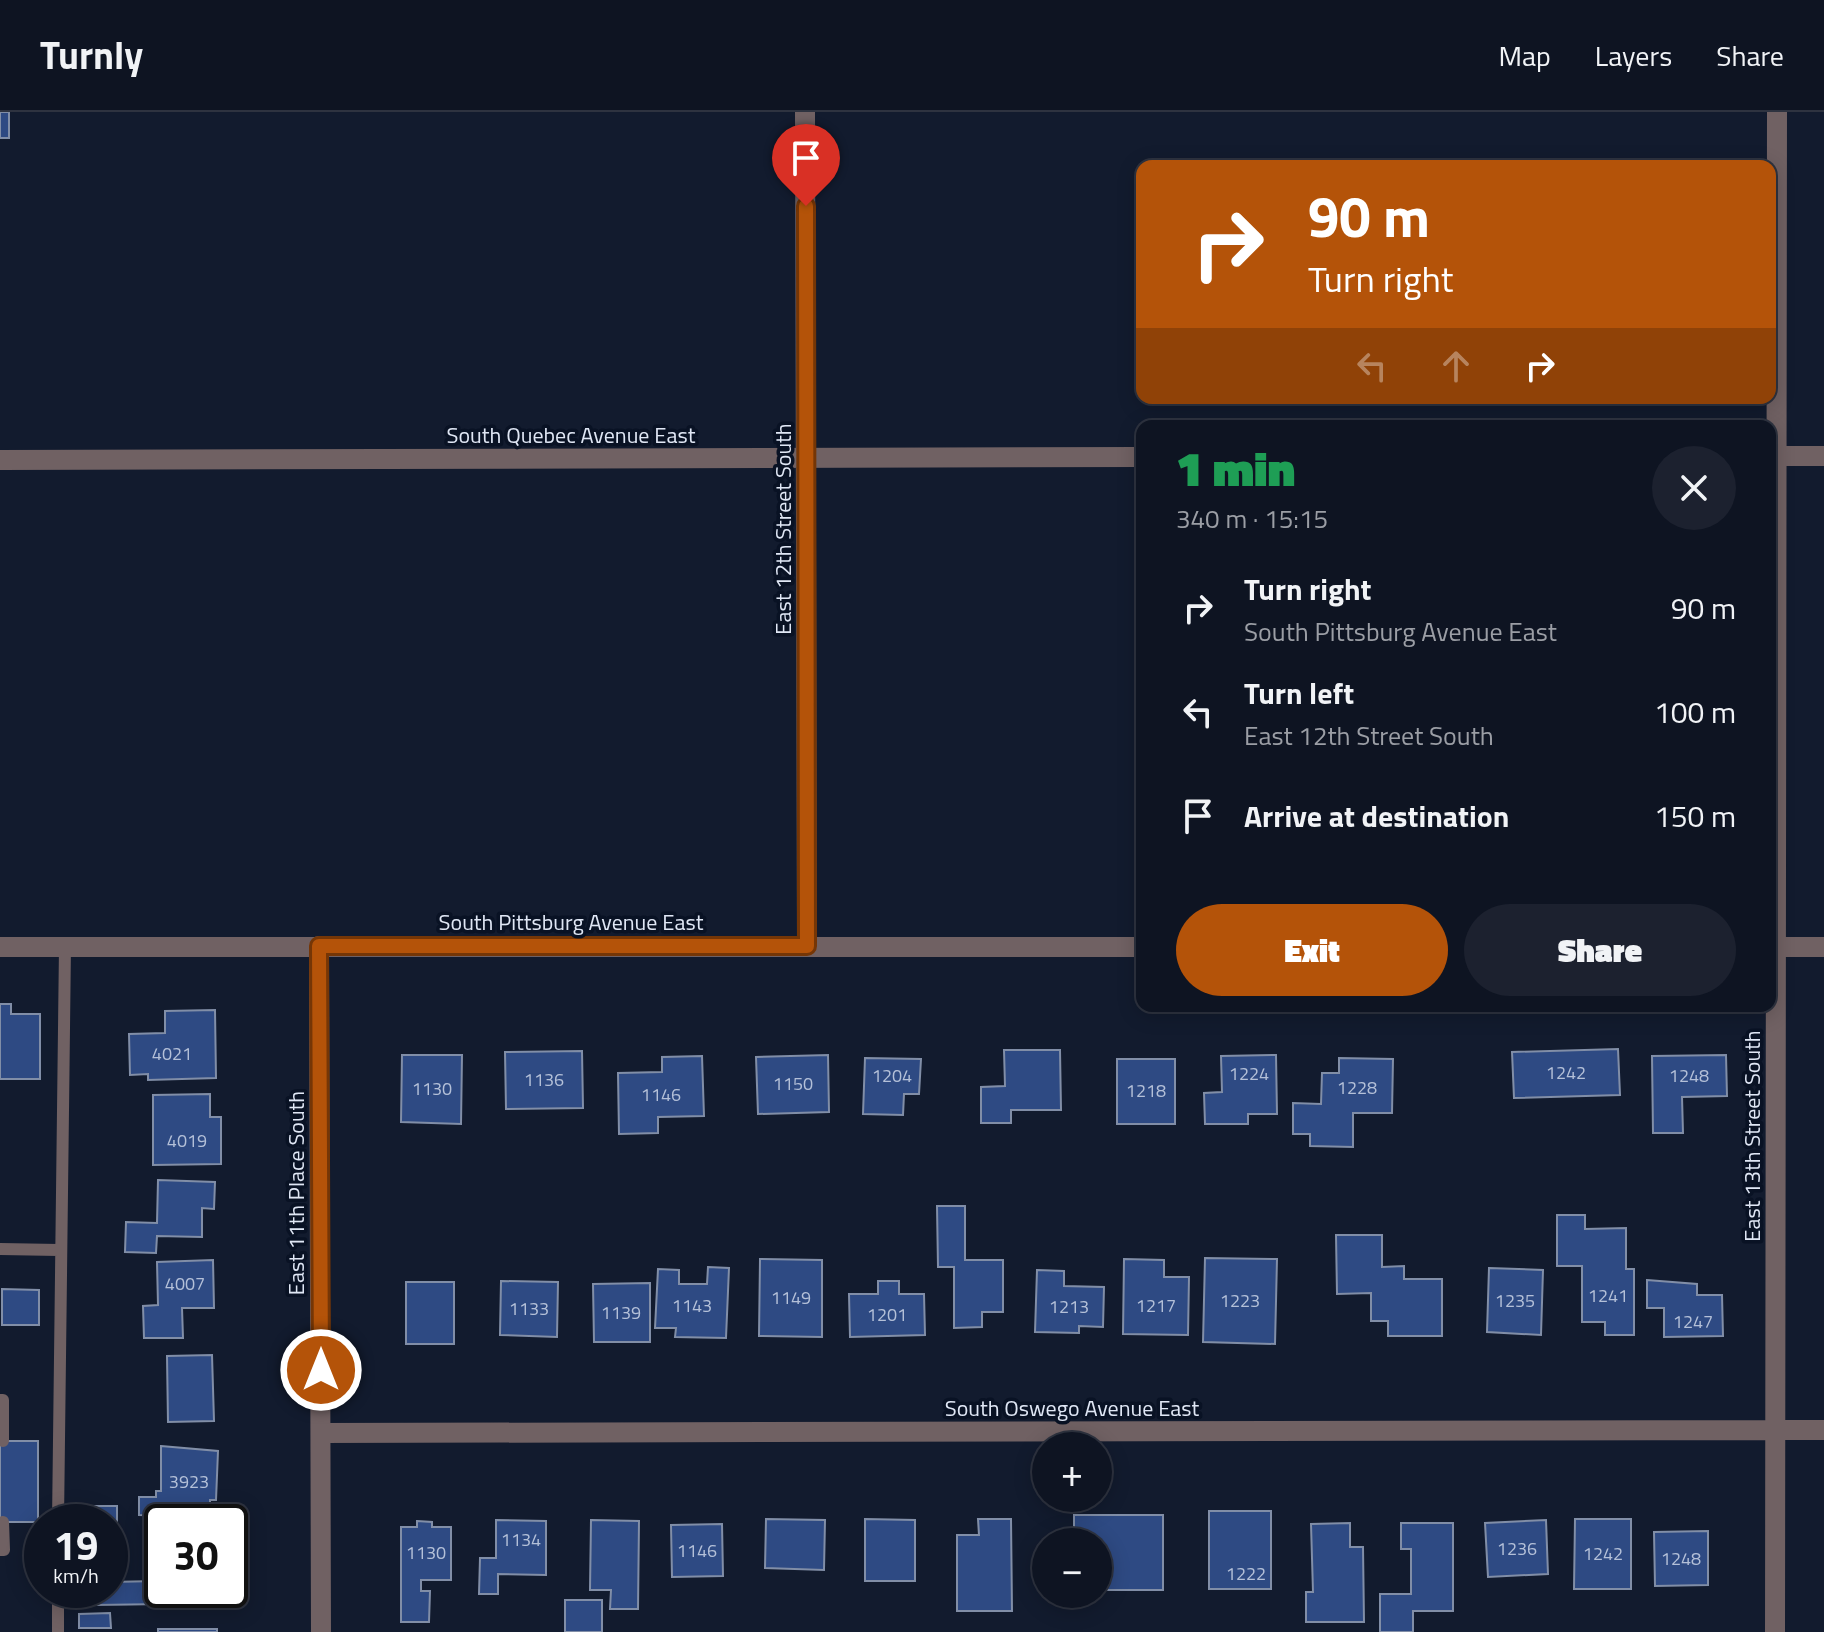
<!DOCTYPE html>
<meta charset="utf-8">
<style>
body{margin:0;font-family:"Titillium Web",sans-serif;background:#1c212f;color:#f1f3f6;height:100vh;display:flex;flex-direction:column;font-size:30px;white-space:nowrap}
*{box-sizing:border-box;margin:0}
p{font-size:26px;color:#9b9ea5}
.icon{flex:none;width:44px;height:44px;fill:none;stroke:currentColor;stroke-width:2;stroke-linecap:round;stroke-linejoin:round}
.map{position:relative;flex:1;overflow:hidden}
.drawer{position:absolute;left:1136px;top:308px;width:640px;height:592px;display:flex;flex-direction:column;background:#0e1422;border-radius:16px;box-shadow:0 4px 20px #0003,0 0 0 2px #2e3340}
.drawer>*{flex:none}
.guide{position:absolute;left:1136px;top:48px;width:640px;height:244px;border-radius:16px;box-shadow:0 4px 20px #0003,0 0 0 2px #2e3340;background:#b45309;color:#fff;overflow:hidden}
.fabs{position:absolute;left:1032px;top:1320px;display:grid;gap:16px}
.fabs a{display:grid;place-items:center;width:80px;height:80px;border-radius:50%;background:#0e1422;box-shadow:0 4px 20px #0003,0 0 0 2px #2e3340;font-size:40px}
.speed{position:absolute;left:24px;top:1392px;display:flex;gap:16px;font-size:40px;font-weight:700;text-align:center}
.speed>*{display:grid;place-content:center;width:104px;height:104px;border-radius:50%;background:#0e1422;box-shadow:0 4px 20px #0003,0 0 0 2px #2e3340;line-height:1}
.speed small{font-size:20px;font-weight:400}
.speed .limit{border:4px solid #111;border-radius:12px;background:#fff;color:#111}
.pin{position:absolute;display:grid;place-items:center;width:68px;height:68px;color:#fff;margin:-82px -34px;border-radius:50% 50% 50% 0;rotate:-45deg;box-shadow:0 0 8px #0007}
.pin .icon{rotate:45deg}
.me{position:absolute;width:88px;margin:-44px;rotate:0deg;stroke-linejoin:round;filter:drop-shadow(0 0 6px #0008)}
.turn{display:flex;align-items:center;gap:28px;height:168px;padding:0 40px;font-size:36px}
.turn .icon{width:104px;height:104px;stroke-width:2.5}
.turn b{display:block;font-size:56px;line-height:68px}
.lanes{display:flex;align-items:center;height:76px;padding:0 40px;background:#0003;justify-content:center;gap:40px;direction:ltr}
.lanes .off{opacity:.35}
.round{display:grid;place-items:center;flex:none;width:84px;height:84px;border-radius:42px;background:#1c212f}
.head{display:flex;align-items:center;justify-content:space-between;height:136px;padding:0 40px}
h1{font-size:48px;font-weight:800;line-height:60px;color:#1e9e55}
.action{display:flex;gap:16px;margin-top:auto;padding:16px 40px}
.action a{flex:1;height:92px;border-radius:48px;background:#b45309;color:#fff;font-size:32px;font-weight:800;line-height:92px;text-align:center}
.action a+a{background:#1c212f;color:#f1f3f6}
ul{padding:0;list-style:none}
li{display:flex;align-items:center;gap:24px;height:104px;padding:0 40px}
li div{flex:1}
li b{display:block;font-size:30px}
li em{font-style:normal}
header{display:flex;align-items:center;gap:48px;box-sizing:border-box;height:112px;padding:0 40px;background:#0e1422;border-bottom:2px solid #2e3340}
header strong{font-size:38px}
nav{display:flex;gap:44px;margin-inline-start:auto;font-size:28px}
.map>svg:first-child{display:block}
.building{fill:#2e4a83;stroke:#818ea7;stroke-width:2}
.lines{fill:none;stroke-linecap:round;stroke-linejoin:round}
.service{stroke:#706163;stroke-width:12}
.minor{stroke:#706163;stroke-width:20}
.route-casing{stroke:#753606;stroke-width:20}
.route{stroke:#b45309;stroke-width:14}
.labels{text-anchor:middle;stroke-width:7;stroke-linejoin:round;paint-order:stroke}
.number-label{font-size:18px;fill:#b4c0d8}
.street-label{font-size:22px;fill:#e0e7f5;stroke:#091224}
</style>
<header>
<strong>Turnly</strong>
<nav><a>Map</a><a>Layers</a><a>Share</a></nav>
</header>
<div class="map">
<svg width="1824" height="1520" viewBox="0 0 1824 1520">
<rect width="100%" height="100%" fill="#121b2e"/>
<path class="building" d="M0,0H9V26H0Z
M0,892H11V902H40V967H0Z
M215,898L216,966L148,968V962L130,963L129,922L165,921V899Z
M1618,937L1620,983L1514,986L1512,940Z
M1004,938H1060L1061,998H1011V1011H981V975L1005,974Z
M582,939L583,996L506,997L505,940Z
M402,943H462L461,1012L401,1010Z
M828,943L829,1000L758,1002L756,945Z
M1276,943L1277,1002H1248V1012H1205L1204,981L1222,980L1221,944Z
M1726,943L1727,984L1682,985L1683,1021H1653L1652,944Z
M702,944L704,1004L658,1005V1021L619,1022L618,961L662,960V945Z
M865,946L921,947L919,982H904L903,1003L863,1002Z
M1339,946L1393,947L1392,1001H1353V1035L1310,1034V1022H1293V991L1321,992L1322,961H1339Z
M1117,947H1175V1012H1117Z
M210,982V1005H221V1052L153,1053V983Z
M158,1068L215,1070L214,1097L202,1096V1125L157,1124L156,1141L125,1140L126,1110L157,1111Z
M937,1094H965V1148H1003V1200H982V1215L954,1216V1155H938Z
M1557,1103H1585V1117L1626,1116V1157H1634V1223H1605V1210H1582V1154H1557Z
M1336,1123H1382V1155L1404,1154V1167H1442V1224H1388V1209H1371V1181L1337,1182Z
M1205,1146L1277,1147L1275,1232L1203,1230Z
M760,1147L822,1148V1225L759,1224Z
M1124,1147L1164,1148V1165H1189L1188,1223L1123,1222Z
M213,1148L214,1196H182L183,1226H144L143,1194L158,1193L157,1150Z
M708,1155L729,1156L726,1226L675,1225L676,1216H655L658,1157L679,1158V1172H707Z
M1489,1156L1543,1158L1541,1223L1487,1220Z
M1037,1158L1064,1159V1174L1104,1175L1103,1215L1079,1214V1221L1035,1220Z
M1647,1168L1697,1172V1183H1722L1723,1224L1664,1225V1196H1647Z
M501,1169L558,1170L557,1225L500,1223Z
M878,1169H899V1182H924L925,1223L850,1225L849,1182H878Z
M406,1170H454V1232H406Z
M650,1171V1230H594L593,1172Z
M2,1177L39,1178V1213H2Z
M212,1243L214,1309L168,1310L167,1244Z
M0,1329H38V1410H0Z
M161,1334L218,1339L216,1388H210V1405L139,1403V1385H156V1379H161Z
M91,1394H117V1409H91Z
M1209,1399H1271V1477H1209Z
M1074,1403H1163V1478H1098V1430H1074Z
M766,1407L825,1408L824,1458L765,1456Z
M865,1407L915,1408V1469H865Z
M978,1407H1011L1012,1499H957V1423H979Z
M1575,1407H1631V1477H1574Z
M496,1408L546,1409V1463L498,1462V1482H479L480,1446H496Z
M591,1408L639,1409L638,1497H610L611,1478H590Z
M1546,1408L1548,1462L1488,1465L1485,1411Z
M417,1409L432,1410V1415H451V1468H421V1479H430L429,1510H401V1415H417Z
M1350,1411V1435H1363L1364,1510H1306V1480H1313L1311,1412Z
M1401,1411H1453V1499H1413V1520H1380V1482H1411V1437H1401Z
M722,1412L723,1464L672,1465L671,1413Z
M1708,1419V1473L1655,1474L1654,1420Z
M147,1433H162V1448H147Z
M157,1462H162L164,1492L96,1493L95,1478H110V1470L157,1469Z
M93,1481L94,1493L79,1495V1482Z
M565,1488H602V1520H565Z
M110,1501L111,1516H79V1502Z
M158,1517H217V1520H158Z"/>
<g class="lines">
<path class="service" d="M0,1137L59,1138
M0,1288H3V1329
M58,1410L65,834
M0,1438H4L3,1410
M58,1520V1478"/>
<path class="minor" d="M805,0L807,834
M1770,344H1824
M0,348L1142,345
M319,834L321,1520
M0,835H1142
M1770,835H1824
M321,1321L1824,1318
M1775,1520L1777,0"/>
</g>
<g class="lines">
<defs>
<path id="route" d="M321,1258L319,834H807L806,94"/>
</defs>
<use href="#route" class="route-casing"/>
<use href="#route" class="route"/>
</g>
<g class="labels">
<g class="number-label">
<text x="172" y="948">4021</text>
<text x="1566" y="967">1242</text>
<text x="1249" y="968">1224</text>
<text x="892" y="970">1204</text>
<text x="1689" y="970">1248</text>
<text x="544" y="974">1136</text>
<text x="793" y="978">1150</text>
<text x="1357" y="982">1228</text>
<text x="432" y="983">1130</text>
<text x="1146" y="985">1218</text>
<text x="661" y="989">1146</text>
<text x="187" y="1035">4019</text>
<text x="185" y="1178">4007</text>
<text x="1608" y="1190">1241</text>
<text x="791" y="1192">1149</text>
<text x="1240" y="1195">1223</text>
<text x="1515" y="1195">1235</text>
<text x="692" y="1200">1143</text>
<text x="1156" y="1200">1217</text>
<text x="1069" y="1201">1213</text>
<text x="529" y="1203">1133</text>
<text x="621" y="1207">1139</text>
<text x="887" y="1209">1201</text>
<text x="1693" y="1216">1247</text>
<text x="189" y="1376">3923</text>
<text x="521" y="1434">1134</text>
<text x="1517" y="1443">1236</text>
<text x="697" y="1445">1146</text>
<text x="426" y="1447">1130</text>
<text x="1603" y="1448">1242</text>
<text x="1681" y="1453">1248</text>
<text x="1246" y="1468">1222</text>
</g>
<g class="street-label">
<text x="571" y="331">South Quebec Avenue East</text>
<text transform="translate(783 417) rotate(-90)" y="8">East 12th Street South</text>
<text x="571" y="818">South Pittsburg Avenue East</text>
<text transform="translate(1752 1024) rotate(-90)" y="8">East 13th Street South</text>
<text transform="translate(296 1081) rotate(-90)" y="8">East 11th Place South</text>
<text x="1072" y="1304">South Oswego Avenue East</text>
</g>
</g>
</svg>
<div class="fabs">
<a>+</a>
<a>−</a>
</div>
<div class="speed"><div>19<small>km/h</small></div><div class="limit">30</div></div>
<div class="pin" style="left:806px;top:94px;background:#d93025"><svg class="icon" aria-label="arrive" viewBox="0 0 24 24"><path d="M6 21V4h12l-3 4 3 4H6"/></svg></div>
<svg class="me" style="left:321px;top:1258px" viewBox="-20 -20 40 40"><circle r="17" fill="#b45309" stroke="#fff" stroke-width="3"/><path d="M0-11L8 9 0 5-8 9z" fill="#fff"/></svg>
<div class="guide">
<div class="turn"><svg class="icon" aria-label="right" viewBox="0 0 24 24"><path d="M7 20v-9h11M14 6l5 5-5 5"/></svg><div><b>90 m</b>Turn right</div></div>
<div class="lanes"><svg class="icon off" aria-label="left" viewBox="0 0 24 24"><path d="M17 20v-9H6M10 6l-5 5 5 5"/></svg><svg class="icon off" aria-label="ahead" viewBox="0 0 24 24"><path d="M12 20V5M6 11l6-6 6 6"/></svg><svg class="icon" aria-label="right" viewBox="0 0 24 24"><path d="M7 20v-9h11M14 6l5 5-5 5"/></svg></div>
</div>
<section class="drawer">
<div class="head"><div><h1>1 min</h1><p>340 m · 15:15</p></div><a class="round"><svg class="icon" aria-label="close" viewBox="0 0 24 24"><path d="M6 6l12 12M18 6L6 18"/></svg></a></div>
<ul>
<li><svg class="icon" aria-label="right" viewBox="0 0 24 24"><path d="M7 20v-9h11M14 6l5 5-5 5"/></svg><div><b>Turn right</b><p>South Pittsburg Avenue East</p></div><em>90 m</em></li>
<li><svg class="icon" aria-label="left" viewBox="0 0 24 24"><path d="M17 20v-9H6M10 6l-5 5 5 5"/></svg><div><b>Turn left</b><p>East 12th Street South</p></div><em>100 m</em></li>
<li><svg class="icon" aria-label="arrive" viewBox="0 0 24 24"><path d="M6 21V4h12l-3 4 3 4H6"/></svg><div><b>Arrive at destination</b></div><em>150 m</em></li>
</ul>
<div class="action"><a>Exit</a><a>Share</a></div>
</section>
</div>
